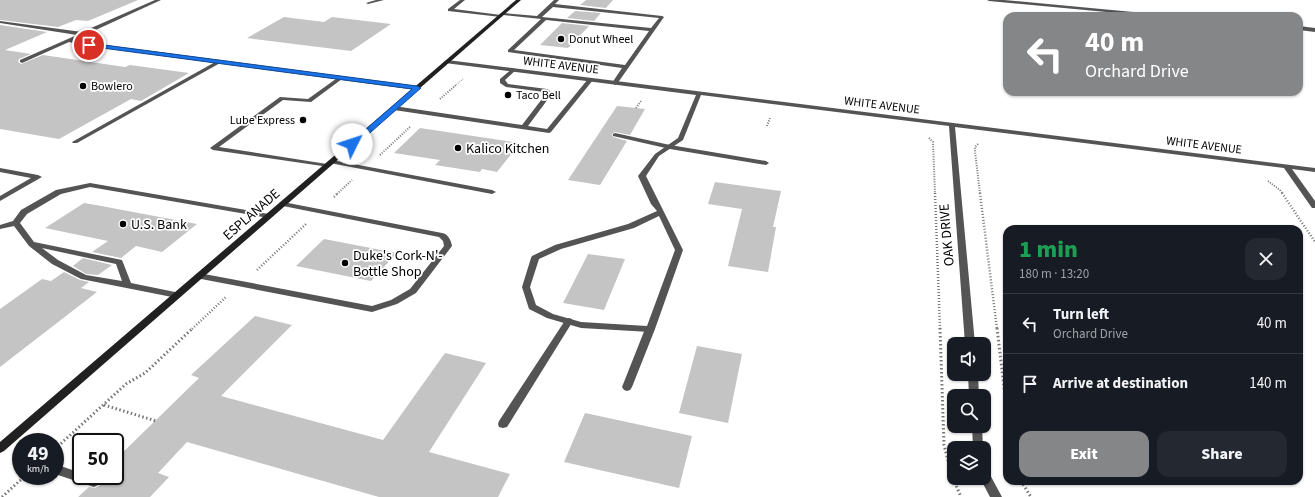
<!DOCTYPE html>
<meta charset="utf-8">
<style>
body{margin:0;font-family:"Source Sans 3",sans-serif;background:#242831;color:#f1f3f6;height:100vh;display:flex;flex-direction:column;font-size:15px;white-space:nowrap}
*{box-sizing:border-box;margin:0}
p{font-size:13px;color:#9ea1a6}
.icon{flex:none;width:22px;height:22px;fill:none;stroke:currentColor;stroke-width:2;stroke-linecap:round;stroke-linejoin:round}
.map{position:relative;flex:1;overflow:hidden}
.sheet{position:absolute;left:1003px;top:225px;width:300px;height:260px;display:flex;flex-direction:column;background:#171b24;border-radius:12px;box-shadow:0 1px 3px #0004}
.sheet>*{flex:none}
.guide{position:absolute;left:1003px;top:12px;width:300px;height:84px;border-radius:12px;box-shadow:0 1px 3px #0004;background:#858687;color:#fff;overflow:hidden}
.tools{position:absolute;left:947px;top:337px;display:grid;gap:8px}
.tools a{display:grid;place-items:center;width:44px;height:44px;border-radius:8px;background:#171b24;box-shadow:0 1px 3px #0004;font-size:20px}
.speed{position:absolute;left:12px;top:433px;display:flex;gap:8px;font-size:20px;font-weight:700;text-align:center}
.speed>*{display:grid;place-content:center;width:52px;height:52px;border-radius:50%;background:#171b24;box-shadow:0 1px 3px #0004;line-height:1}
.speed small{font-size:10px;font-weight:400}
.speed .limit{border:2px solid #111;border-radius:6px;background:#fff;color:#111}
.pin{position:absolute;display:grid;place-items:center;width:34px;height:34px;color:#fff;margin:-17px;border:2px solid #fff;border-radius:50%;box-shadow:0 1px 4px #0007}
.me{position:absolute;width:44px;margin:-22px;rotate:49deg;stroke-linejoin:round;filter:drop-shadow(0 0 3px #0008)}
.turn{display:flex;align-items:center;gap:14px;height:84px;padding:0 16px;font-size:18px}
.turn .icon{width:52px;height:52px;stroke-width:2.5}
.turn b{display:block;font-size:28px;line-height:34px}
.round{display:grid;place-items:center;flex:none;width:42px;height:42px;border-radius:12px;background:#242831}
.overview{display:flex;align-items:center;justify-content:space-between;height:68px;padding:0 16px}
h1{font-size:24px;font-weight:800;line-height:30px;color:#1e9e55}
.action{display:flex;gap:8px;margin-top:auto;padding:8px 16px}
.action a{flex:1;height:46px;border-radius:12px;background:#858687;color:#fff;font-size:16px;font-weight:800;line-height:46px;text-align:center}
.action a+a{background:#242831;color:#f1f3f6}
ul{padding:0;list-style:none}
li{display:flex;align-items:center;gap:12px;height:60px;padding:0 16px;border-top:1px solid #363941}
li div{flex:1}
li b{display:block;font-size:15px}
li em{font-style:normal}
.map>svg:first-child{display:block}
.building{fill:#c4c4c4}
.lines{fill:none;stroke-linecap:round;stroke-linejoin:round}
.path-far3{stroke:#767676;stroke-width:1.5;stroke-dasharray:0.5 1.5;stroke-linecap:butt}
.path-far2{stroke:#767676;stroke-width:2;stroke-dasharray:1 1.5;stroke-linecap:butt}
.path-far1{stroke:#767676;stroke-width:2.5;stroke-dasharray:1 2;stroke-linecap:butt}
.path{stroke:#767676;stroke-width:3;stroke-dasharray:1.5 2.5;stroke-linecap:butt}
.service{fill:#545454;fill-rule:evenodd}
.minor{fill:#545454;fill-rule:evenodd}
.secondary{fill:#212121;fill-rule:evenodd}
.route{fill:#1a73e8;stroke:#114b97}
.poi-dot{fill:#000;stroke:#fff;stroke-width:1.5}
.labels{text-anchor:middle;stroke-width:3.5;stroke-linejoin:round;paint-order:stroke}
.far-poi-label{font-size:12px;fill:#000;stroke:#fff;text-anchor:start}
.far-street-label{font-size:12px;fill:#000;stroke:#fff}
.poi-label{font-size:14px;fill:#000;stroke:#fff;text-anchor:start}
.street-label{font-size:14px;fill:#000;stroke:#fff}
</style>
<div class="map">
<svg width="1315" height="497" viewBox="0 0 1315 497">
<rect width="100%" height="100%" fill="#fff"/>
<path class="building" d="M0,0H138L88,21L76,20L58,27L0,20Z
M586,0H613L606,8L580,5Z
M575,11L601,13L594,21L567,18Z
M284,17L324,22L332,17L391,24L351,51L247,38Z
M562,23L589,26L568,48L540,45Z
M0,25L47,32L5,50L31,54L19,59L18,62L21,64L43,55L125,67L130,65L189,73L141,101L131,99L59,139L0,129Z
M617,106L645,109L630,135L615,132L612,134L613,137L627,141L600,185L568,180Z
M420,128L520,143L497,172L482,169L480,172L435,165L440,160L394,153Z
M715,182L781,191L773,227H776L768,272L728,266L742,209L708,204Z
M84,203L96,205L197,224L162,252L136,246L121,258L92,252L108,241L45,228Z
M324,239L397,253L371,281L296,266Z
M588,254L625,259L604,310L563,303Z
M83,258L112,265L98,275L86,274L73,266Z
M64,272L80,280L89,282L81,288L97,292L0,367V309L42,279L51,281Z
M255,316L292,325L221,396L383,440L445,353L486,363L429,452L510,474L498,497H379L187,442L158,473L169,477L150,497H78L89,487L95,488L99,486L101,483L98,477L100,476H115V460L199,378L191,375Z
M697,346L742,354L728,423L679,413Z
M585,413L692,436L679,488L564,462Z"/>
<g class="lines">
<path class="path-far3" d="M455,86L463,79"/>
<path class="path-far2" d="M440,99L456,85
M636,108L641,101
M767,126L770,118
M929,138L933,142L935,194
M978,144L975,147V151L980,194
M380,155L411,126
M1268,181L1280,190L1283,194
M337,194L352,180"/>
<path class="path-far1" d="M935,193L940,329
M980,193L997,329
M1282,193L1315,242
M334,197L338,193
M257,270L306,224
M192,329L226,297"/>
<path class="path" d="M940,328L944,445L952,476L961,497
M997,328L1007,412
M104,405L156,421
M55,449L126,384L145,373L193,328
M1021,481L1031,497
M2,497L25,476"/>
<path class="service" d="M155,0H161L76,39L74,41L77,42V44L69,42L22,63L20,62V60L77,35L0,23V21L82,32Z
M376,0H384L368,4L366,3Z
M460,0H465L454,9L501,15L503,13L537,16L554,0H559L555,4L662,16L664,17L617,84L615,85L612,83L622,68L508,52V50L541,19L503,15L501,17L448,11V9ZM553,7L659,18L651,28L542,17ZM546,20L649,31L625,65L514,50Z
M217,61L222,62L77,143H73L72,142Z
M513,68L516,70L505,80L508,84L547,89L550,91L551,95L528,126L547,129L588,79L593,80L551,132L549,133L394,110L391,108L394,106L522,125L545,95L544,92L506,87L500,83V79Z
M340,76L342,77V79L311,102L283,100L219,147L327,164L330,166L329,167L213,150L210,148L280,97L308,99Z
M615,133L670,145L766,161L769,163L766,165L670,149L613,136V134Z
M332,160L492,190L496,192L492,194L330,163L329,162Z
M0,168L38,175L42,177L0,201V196L31,178L0,172Z
M90,183L269,214L273,216L269,218L90,187L61,194L27,214L20,223L34,242L122,260L131,283L180,293L181,295L180,297L177,298L81,279L52,264L29,246L14,226L0,229V225L13,221L21,210L56,190ZM42,248L116,264L122,281L86,275L58,260Z
M280,202H283L442,233C448,234 451,240 452,246L416,293L397,304L372,312L196,278L195,276L196,274L199,273L372,306L391,300L410,289L444,246L443,241L439,237L283,206L279,204Z
M569,318L572,319L573,321L507,427L503,428L499,427L498,424L499,421L566,319Z
M650,326L653,327L655,329L632,387L630,390L627,391L624,390L622,387L645,329L647,327Z
M55,464L81,473V476H91L98,479L100,482L98,485L94,487L55,474Z"/>
<path class="minor" d="M987,0H1004L1165,15L1167,16H1149L989,1Z
M1299,26L1315,28V32L1299,30Z
M75,41L417,86L420,88L417,90L73,44L72,43Z
M447,60L1315,168V172L1292,169L1315,201V208H1312L1284,168L955,127L975,344H965L949,126L701,95L683,140L659,156L646,176L683,250L655,329L653,331L650,332L581,328L547,318L529,309L522,287L531,258L532,256L555,245L628,224L657,211L651,204L638,176L655,154L678,138L696,95L445,63L444,62ZM659,216L675,250L647,326L581,322L553,314L536,305L530,287L539,259L561,249L634,228Z
M968,374H978L979,396H969Z
M972,426H982L983,448H973Z
M984,469L988,471L1002,497H990L980,478H984Z"/>
<path class="secondary" d="M516,0H521L4,451L0,453V442Z"/>
</g>
<path class="route" d="M89,43L417,86L421,88L355,146H350V143L412,89L87,46L86,45Z"/>
<g class="poi-dot">
<circle cx="561" cy="39" r="4"/>
<circle cx="83" cy="86" r="4"/>
<circle cx="508" cy="95" r="4"/>
<circle cx="303" cy="120" r="4"/>
<circle cx="458" cy="148" r="4"/>
<circle cx="123" cy="224" r="4"/>
<circle cx="345" cy="263" r="4"/>
</g>
<g class="labels">
<g class="far-poi-label">
<text x="569" y="43">Donut Wheel</text>
<text x="91" y="90">Bowlero</text>
<text x="516" y="99">Taco Bell</text>
<text x="295" y="124" text-anchor="end">Lube Express</text>
</g>
<g class="far-street-label">
<text transform="translate(561 65) rotate(7)" y="4">WHITE AVENUE</text>
<text transform="translate(882 105) rotate(7)" y="4">WHITE AVENUE</text>
<text transform="translate(1204 145) rotate(7)" y="4">WHITE AVENUE</text>
</g>
<g class="poi-label">
<text x="466" y="153">Kalico Kitchen</text>
<text x="131" y="229">U.S. Bank</text>
<text x="353" y="260">Duke's Cork-N'-<tspan x="353" dy="16">Bottle Shop</tspan></text>
</g>
<g class="street-label">
<text transform="translate(251 214) rotate(-41)" y="5">ESPLANADE</text>
<text transform="translate(946 235) rotate(-95)" y="5">OAK DRIVE</text>
</g>
</g>
</svg>
<div class="tools">
<a><svg class="icon" aria-label="sound" viewBox="0 0 24 24"><path d="M4 9h4l5-4v14l-5-4H4zM17 9q2 3 0 6"/></svg></a>
<a><svg class="icon" aria-label="search" viewBox="0 0 24 24"><circle cx="10" cy="10" r="6"/><path d="M15 15l6 6"/></svg></a>
<a><svg class="icon" aria-label="layers" viewBox="0 0 24 24"><path d="M12 4l9 5-9 5-9-5zM3 14l9 5 9-5"/></svg></a>
</div>
<div class="speed"><div>49<small>km/h</small></div><div class="limit">50</div></div>
<div class="pin" style="left:89px;top:45px;background:#d93025"><svg class="icon" aria-label="arrive" viewBox="0 0 24 24"><path d="M6 21V4h12l-3 4 3 4H6"/></svg></div>
<svg class="me" style="left:352px;top:144px" viewBox="-20 -20 40 40"><circle r="19" fill="#fff"/><path d="M0-13L10 11 0 6-10 11z" fill="#1a73e8"/></svg>
<div class="guide">
<div class="turn"><svg class="icon" aria-label="left" viewBox="0 0 24 24"><path d="M17 20v-9H6M10 6l-5 5 5 5"/></svg><div><b>40 m</b>Orchard Drive</div></div>
</div>
<section class="sheet">
<div class="overview"><div><h1>1 min</h1><p>180 m · 13:20</p></div><a class="round"><svg class="icon" aria-label="close" viewBox="0 0 24 24"><path d="M6 6l12 12M18 6L6 18"/></svg></a></div>
<ul>
<li><svg class="icon" aria-label="left" viewBox="0 0 24 24"><path d="M17 20v-9H6M10 6l-5 5 5 5"/></svg><div><b>Turn left</b><p>Orchard Drive</p></div><em>40 m</em></li>
<li><svg class="icon" aria-label="arrive" viewBox="0 0 24 24"><path d="M6 21V4h12l-3 4 3 4H6"/></svg><div><b>Arrive at destination</b></div><em>140 m</em></li>
</ul>
<div class="action"><a>Exit</a><a>Share</a></div>
</section>
</div>
